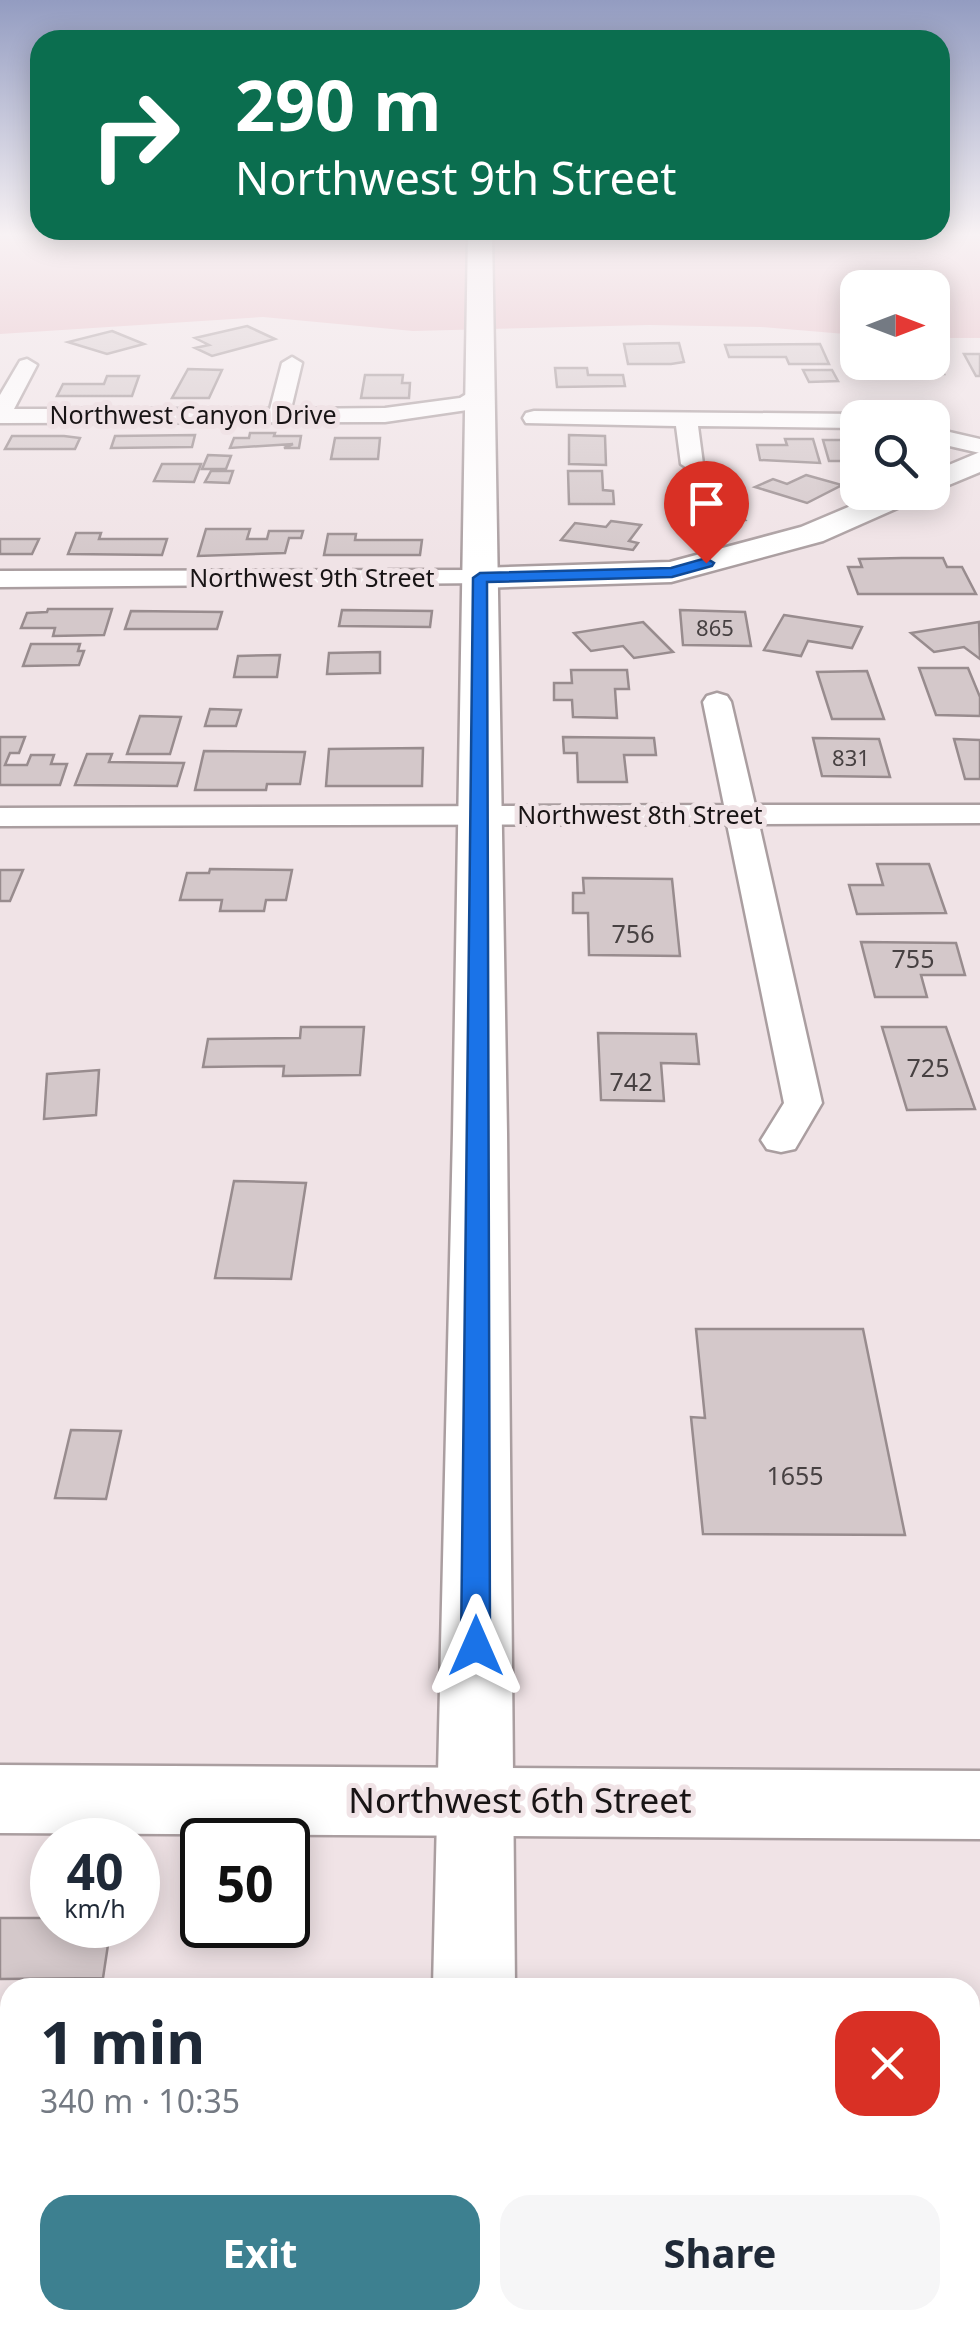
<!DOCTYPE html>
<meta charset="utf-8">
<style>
body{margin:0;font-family:"Noto Sans",sans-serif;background:#f6f6f7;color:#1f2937;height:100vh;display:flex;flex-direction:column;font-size:38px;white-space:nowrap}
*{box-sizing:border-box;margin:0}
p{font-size:32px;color:#747a83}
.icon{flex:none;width:55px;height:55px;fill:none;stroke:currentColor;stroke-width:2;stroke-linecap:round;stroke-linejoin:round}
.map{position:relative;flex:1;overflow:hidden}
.side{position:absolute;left:0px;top:1978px;width:980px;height:352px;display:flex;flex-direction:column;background:#fff;border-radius:30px 30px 0 0;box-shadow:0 5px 25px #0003}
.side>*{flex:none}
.guide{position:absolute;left:30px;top:30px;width:920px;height:210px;border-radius:30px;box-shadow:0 5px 25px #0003;background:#0b6e4f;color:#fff;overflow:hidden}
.needle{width:65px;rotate:90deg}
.buttons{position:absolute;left:840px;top:270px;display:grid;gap:20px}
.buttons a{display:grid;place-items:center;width:110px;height:110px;border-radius:20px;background:#fff;box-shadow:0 5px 25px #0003;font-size:50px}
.speed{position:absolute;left:30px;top:1818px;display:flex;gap:20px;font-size:50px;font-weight:700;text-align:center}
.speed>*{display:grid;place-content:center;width:130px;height:130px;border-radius:50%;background:#fff;box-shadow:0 5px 25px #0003;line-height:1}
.speed small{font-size:25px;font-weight:400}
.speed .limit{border:5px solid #111;border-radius:15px;background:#fff;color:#111}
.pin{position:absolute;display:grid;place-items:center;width:85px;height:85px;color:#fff;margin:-102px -42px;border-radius:50% 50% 50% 0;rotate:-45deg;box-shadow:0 0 10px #0007}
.pin .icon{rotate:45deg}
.me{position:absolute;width:110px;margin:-55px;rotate:0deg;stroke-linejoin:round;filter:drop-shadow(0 0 8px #0008)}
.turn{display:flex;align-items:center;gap:35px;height:210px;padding:0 40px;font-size:45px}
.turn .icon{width:130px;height:130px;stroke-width:2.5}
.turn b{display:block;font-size:70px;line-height:85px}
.round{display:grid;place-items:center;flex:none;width:105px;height:105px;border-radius:30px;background:#f6f6f7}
.headline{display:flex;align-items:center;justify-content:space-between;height:170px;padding:0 40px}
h1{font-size:60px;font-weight:700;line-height:75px}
.primary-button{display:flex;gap:20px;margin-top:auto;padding:20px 40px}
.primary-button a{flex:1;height:115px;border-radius:30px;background:#3d8090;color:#fff;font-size:40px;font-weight:700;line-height:115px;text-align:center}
.primary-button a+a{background:#f6f6f7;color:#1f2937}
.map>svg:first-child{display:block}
.green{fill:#e5b8c0}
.building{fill:#d4c8ca;stroke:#988c8e;stroke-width:2.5}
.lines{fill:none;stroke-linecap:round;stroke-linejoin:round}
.minor-casing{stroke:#aa9ea0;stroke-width:5}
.tertiary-casing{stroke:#aa9ea0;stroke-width:5}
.secondary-casing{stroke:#aa9ea0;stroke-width:5}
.primary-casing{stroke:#aa9ea0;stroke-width:5}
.minor{fill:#fff;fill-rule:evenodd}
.tertiary{fill:#fff;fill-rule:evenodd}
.secondary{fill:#fff;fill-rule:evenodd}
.primary{fill:#fff;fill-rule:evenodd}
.route{fill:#1a73e8;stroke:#114b97;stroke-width:2.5}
.labels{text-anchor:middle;stroke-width:10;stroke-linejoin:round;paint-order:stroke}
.far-number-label{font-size:22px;fill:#474142}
.far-street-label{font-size:25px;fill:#181415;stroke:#f0e3e6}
.number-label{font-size:25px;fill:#474142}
.near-street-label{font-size:35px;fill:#181415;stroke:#f0e3e6}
</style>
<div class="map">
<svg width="980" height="2328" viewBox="0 0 980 2328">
<rect width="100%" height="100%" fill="#f0e3e6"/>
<path class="green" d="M0,233H980V338H933L932,288H858L857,335L761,327L649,325L413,331L263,317L0,334Z"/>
<path class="building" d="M247,326L275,339L212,356L195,348L209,345L195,338Z
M112,331L144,344L107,354L68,342Z
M679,343L684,362L671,364H628L624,344Z
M820,344L829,364H789L786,357H729L725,345Z
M964,354H980V376H976Z
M933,355L944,374H913L908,365H887L892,375H860L850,356H858V362H932Z
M555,368H587L588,375H623L625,386L557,387Z
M188,369L222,370L209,398H172Z
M803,370H832L838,381L809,382Z
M365,375H403L402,383H410L409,398H361Z
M107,376H139L132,396H57L63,384H104Z
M250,433H275L274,436H301L299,448H284L293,444L230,448L234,438H249Z
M195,435L192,447L111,448L115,436Z
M569,435L605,436L606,465L569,464Z
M12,436H64L80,438L75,449H5Z
M335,438H380L378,459H331Z
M785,439H813L820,463L760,460L757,445H787Z
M823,440H852L858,446V461H829Z
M208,455L231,456L226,469H202Z
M162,464H201L194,482L154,481Z
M211,471H233L229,483L205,482Z
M568,471H602L603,490L613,491L614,504H569Z
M806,475L842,485L807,503L755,487L773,479L787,484Z
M723,496L745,520L684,526L671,509L700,507L694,499Z
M611,521L641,525L629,541L638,543L633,550L561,540L575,523L606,527Z
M206,529H250L247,539H267L269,531H303L301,538H289L285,553L198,556Z
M76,533H101L99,539H167L162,555L68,554Z
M328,534H356L355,540H422L420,555H324Z
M0,539H39L32,554H0Z
M902,558H943L947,567H962L976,594H858L848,567H862L859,559Z
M48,609H112L104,635L53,636L55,628H21L27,613L47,612Z
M342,610L432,611L430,627L339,626Z
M680,610L745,612L751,646L683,645Z
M131,611L222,612L217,629H125Z
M784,615L862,627L852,648L808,641L801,656L764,650Z
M643,622L673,652L634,658L623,646L591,651L574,633Z
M979,622L980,659L964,647L934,652L911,633Z
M31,644H80L78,651H84L79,665L23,666Z
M380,652V673L327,674L329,653Z
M280,655L277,677H234L238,656Z
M919,668H968L980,697V716L936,715Z
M571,670H627L629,689H615L617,718L573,717L572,700H554V683H572Z
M867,671L884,719H832L817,672Z
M210,709L241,710L236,726H205Z
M140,716L181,717L170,754H127Z
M0,737H25L19,753H10L5,765H27L31,755H54L51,764H67L60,785H0Z
M563,737L654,738L656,755H624L627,782H578L577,753H564Z
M813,738L879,739L890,777L822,776Z
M954,739L980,740V779H965Z
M423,748L422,786H326L329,749Z
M204,751L305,752L300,784H267L266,790H195Z
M87,754H112L109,762L184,763L177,786L75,785Z
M877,864H929L946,913L857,914L849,885H883Z
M210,869L292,870L286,900H266L264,911H220L222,900H180L187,873H209Z
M0,870H23L10,901H0Z
M583,878L672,879L680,956L589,955L588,913H573V893H584Z
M861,942L956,943L965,975H921L927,997H875Z
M301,1027H364L360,1075L283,1076L284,1066L203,1067L208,1039L300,1038Z
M882,1027H946L975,1109L907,1110Z
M598,1033L696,1034L699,1064L661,1063L664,1101L601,1100Z
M99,1070L96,1115L44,1119L47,1074Z
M234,1181L306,1183L291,1279L215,1278Z
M696,1329H863L905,1535L703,1534L691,1417L705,1418Z
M71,1430L121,1431L106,1499L55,1498Z
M0,1918H52V1925H111L103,1978L0,1979Z
M970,2036L980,2037V2328H965L964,2320H970Z
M725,2320H874L875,2328H725Z"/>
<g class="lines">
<defs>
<path id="minor" d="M292,357L302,363L291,409L385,408L460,398L478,387L489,393L474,409L385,422L0,423V395L20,361L27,359L37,365L14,409H270L282,363Z
M534,411L858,414L866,418H858V428L698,426L703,464L692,471L681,464L676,426L526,423L523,418L526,413Z
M932,428L980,439V453L932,442Z
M480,570L489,573L493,578L489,583L0,587V571Z
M717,693L727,696L731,702L755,805H980V823L759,824L822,1103L795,1149L781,1152L767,1149L761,1140L784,1103L727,824L0,826V808L724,805L703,702L707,696Z"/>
<path id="tertiary" d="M980,452V472L932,492V472Z
M884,492H924L920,498L823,541L671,582L480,588L469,585L464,578L469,571L480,568L670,562L801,527Z"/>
<path id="secondary" d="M468,233H492L507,1133L515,1988H433L453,1133Z
M426,2320H520V2328H426Z"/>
<path id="primary" d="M0,1765L980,1771V1839L0,1833Z"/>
</defs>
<use href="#minor" class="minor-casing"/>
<use href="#tertiary" class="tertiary-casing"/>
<use href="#secondary" class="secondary-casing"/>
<use href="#primary" class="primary-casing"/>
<use href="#minor" class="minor"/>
<use href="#tertiary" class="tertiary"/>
<use href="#secondary" class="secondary"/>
<use href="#primary" class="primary"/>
</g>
<linearGradient id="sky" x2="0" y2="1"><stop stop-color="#939cc1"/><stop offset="0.42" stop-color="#f8f2f4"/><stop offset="1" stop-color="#f8f2f4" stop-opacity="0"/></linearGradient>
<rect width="980" height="559" fill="url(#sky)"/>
<path class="route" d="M706,558L714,563L712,566L672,577L487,582L490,1646L486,1654L476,1658L465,1654L461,1646L473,578L480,573L671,568Z"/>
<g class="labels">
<g class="far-number-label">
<text x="715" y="636">865</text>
<text x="851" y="766">831</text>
</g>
<g class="far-street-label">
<text x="193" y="424">Northwest Canyon Drive</text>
<text x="312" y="587">Northwest 9th Street</text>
<text x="640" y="824">Northwest 8th Street</text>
</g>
<g class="number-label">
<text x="633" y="943">756</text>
<text x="913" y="968">755</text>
<text x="928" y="1077">725</text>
<text x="631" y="1091">742</text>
<text x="795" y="1485">1655</text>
</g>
<g class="near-street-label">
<text x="520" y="1813">Northwest 6th Street</text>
</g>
</g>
</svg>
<div class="buttons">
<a><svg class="needle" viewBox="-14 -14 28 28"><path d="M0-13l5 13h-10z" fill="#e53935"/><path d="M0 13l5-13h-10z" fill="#747a83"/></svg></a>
<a><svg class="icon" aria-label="search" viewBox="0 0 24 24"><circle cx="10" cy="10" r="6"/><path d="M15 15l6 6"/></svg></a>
</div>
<div class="speed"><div>40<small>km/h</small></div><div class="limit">50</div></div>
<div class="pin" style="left:706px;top:563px;background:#d93025"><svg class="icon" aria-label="arrive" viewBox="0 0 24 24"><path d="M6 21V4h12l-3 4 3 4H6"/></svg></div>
<svg class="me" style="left:476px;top:1646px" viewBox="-20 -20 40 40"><path d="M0-17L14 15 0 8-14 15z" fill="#1a73e8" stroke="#fff" stroke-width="4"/></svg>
<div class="guide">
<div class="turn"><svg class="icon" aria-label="right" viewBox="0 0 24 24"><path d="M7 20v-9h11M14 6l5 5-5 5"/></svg><div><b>290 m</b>Northwest 9th Street</div></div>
</div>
<section class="side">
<div class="headline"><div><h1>1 min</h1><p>340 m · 10:35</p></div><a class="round" style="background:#d93025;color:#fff"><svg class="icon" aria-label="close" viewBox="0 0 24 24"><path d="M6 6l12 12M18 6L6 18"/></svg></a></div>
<div class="primary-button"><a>Exit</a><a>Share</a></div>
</section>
</div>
